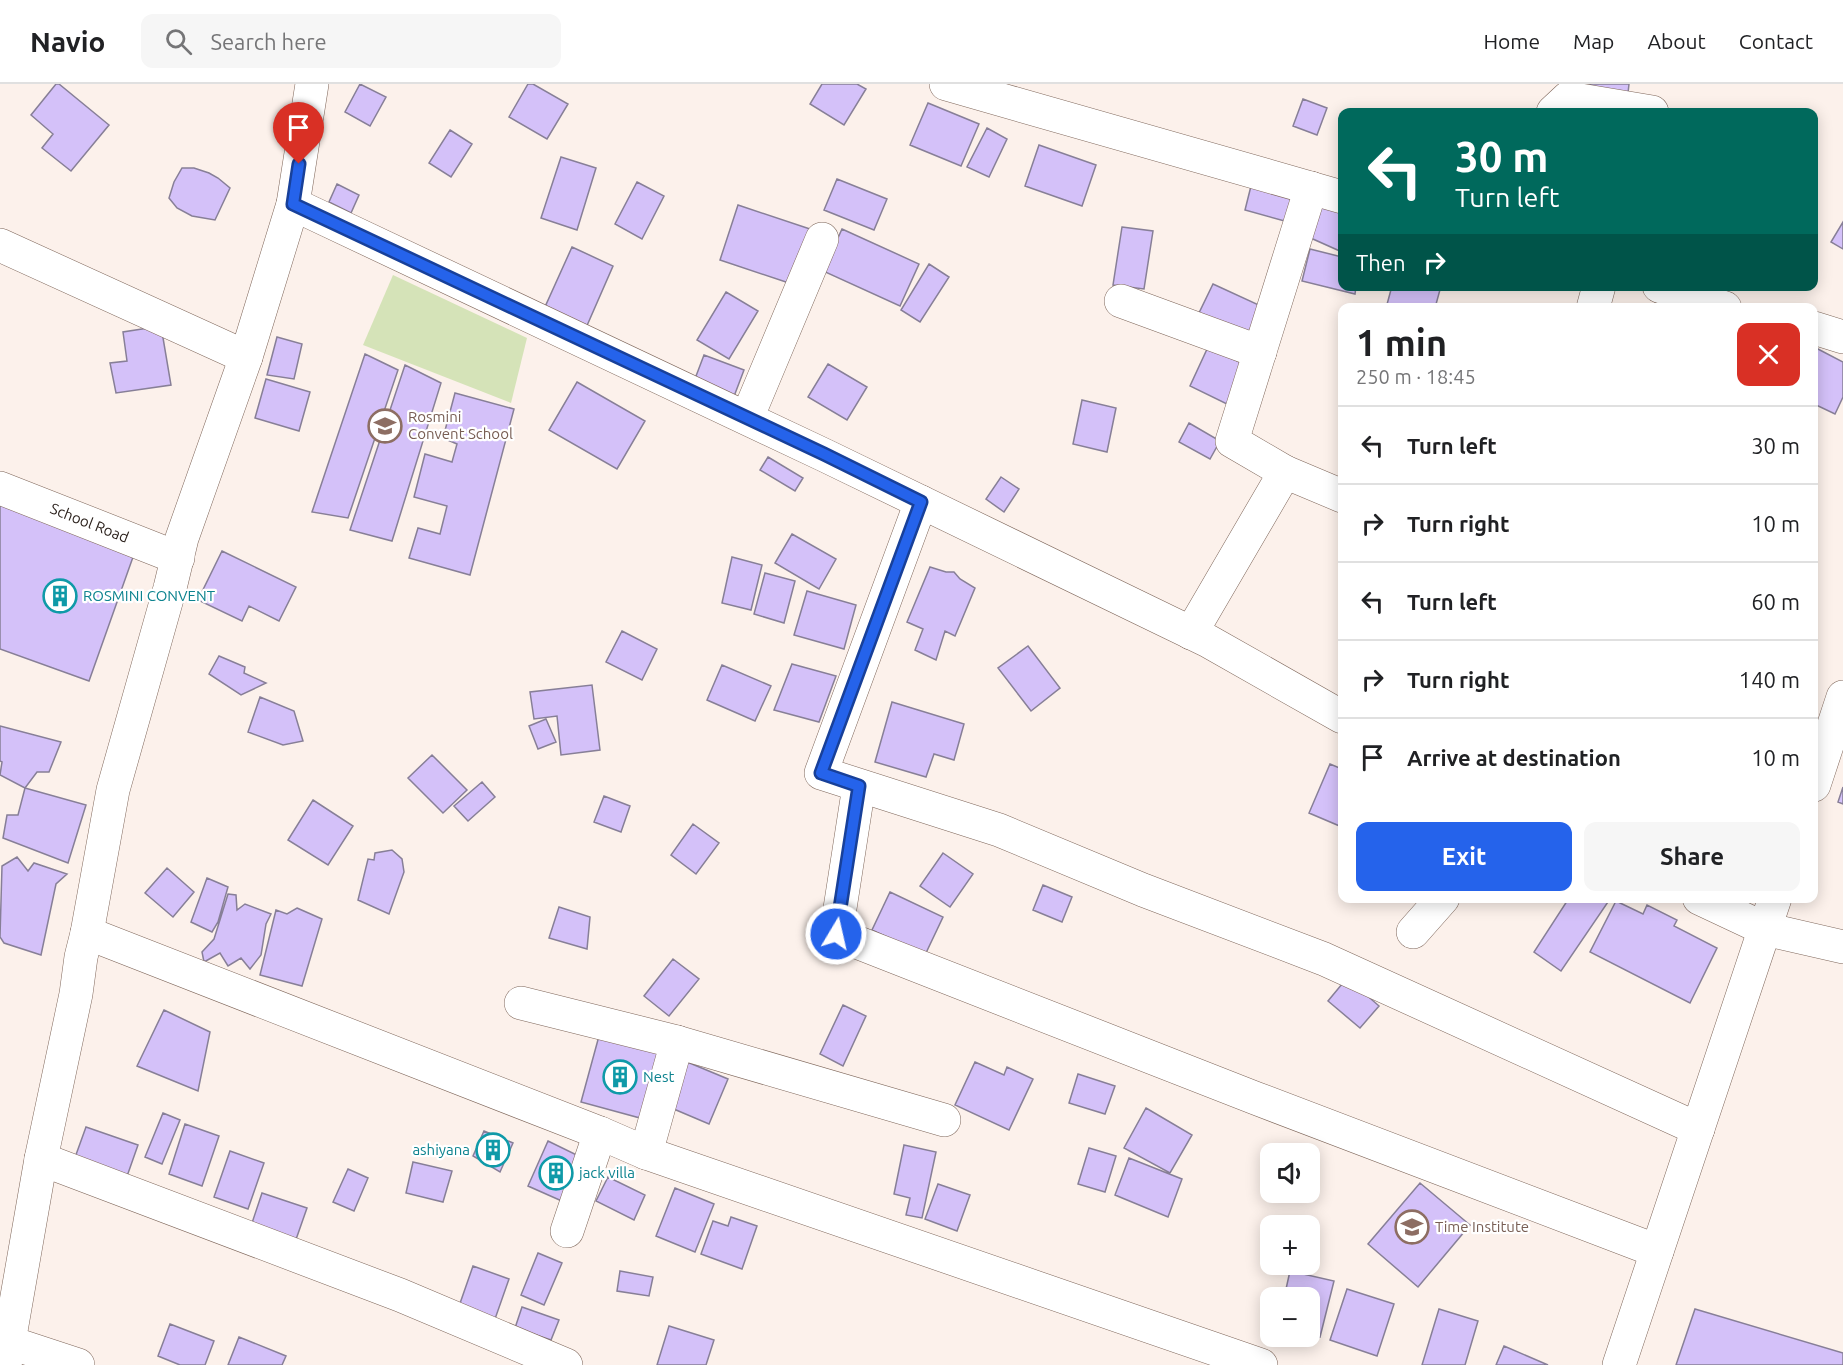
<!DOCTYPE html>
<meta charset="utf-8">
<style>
body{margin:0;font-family:Ubuntu,sans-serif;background:#f6f6f6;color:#202124;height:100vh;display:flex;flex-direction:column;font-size:22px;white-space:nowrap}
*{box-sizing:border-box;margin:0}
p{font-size:20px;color:#757577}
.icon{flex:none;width:33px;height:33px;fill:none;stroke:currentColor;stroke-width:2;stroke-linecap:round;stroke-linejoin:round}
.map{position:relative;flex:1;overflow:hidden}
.panel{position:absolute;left:1338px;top:219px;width:480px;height:600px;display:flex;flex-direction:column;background:#fff;border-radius:12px;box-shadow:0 3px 15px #0003}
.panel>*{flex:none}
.top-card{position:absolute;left:1338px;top:24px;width:480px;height:183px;border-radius:12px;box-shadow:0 3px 15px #0003;background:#00695c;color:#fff;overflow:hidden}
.buttons{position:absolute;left:1260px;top:1059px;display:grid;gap:12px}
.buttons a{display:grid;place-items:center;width:60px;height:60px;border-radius:12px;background:#fff;box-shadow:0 3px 15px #0003;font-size:30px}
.pin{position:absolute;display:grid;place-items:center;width:51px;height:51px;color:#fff;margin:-62px -26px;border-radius:50% 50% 50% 0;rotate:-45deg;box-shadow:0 0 6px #0007}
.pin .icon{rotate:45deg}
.me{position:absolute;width:66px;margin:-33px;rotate:9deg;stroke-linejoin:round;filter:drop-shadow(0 0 4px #0008)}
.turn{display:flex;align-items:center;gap:21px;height:126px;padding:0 18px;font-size:27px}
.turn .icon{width:78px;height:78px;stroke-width:2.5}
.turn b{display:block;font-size:42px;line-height:51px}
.then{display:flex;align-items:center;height:57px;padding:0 18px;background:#0003;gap:12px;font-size:22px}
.round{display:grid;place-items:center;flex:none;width:63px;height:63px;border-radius:12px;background:#f6f6f6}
.summary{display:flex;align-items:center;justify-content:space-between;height:102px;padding:0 18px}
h1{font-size:36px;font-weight:700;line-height:45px}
.action{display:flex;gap:12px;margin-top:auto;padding:12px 18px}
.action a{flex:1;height:69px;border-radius:12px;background:#2563eb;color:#fff;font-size:24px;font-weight:700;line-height:69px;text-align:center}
.action a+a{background:#f6f6f6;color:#202124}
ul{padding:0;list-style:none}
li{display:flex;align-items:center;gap:18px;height:78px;padding:0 18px;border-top:2px solid #e0e0e0}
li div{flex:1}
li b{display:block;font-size:22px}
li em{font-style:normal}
header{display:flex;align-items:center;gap:36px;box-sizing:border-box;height:84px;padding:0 30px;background:#fff;border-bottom:2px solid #e0e0e0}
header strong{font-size:28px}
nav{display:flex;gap:33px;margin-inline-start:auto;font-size:21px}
.search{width:420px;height:54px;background:#f6f6f6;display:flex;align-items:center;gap:15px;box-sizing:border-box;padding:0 21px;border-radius:12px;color:#757577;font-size:22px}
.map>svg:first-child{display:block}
.green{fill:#d5e3b8}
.building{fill:#d4c1f9;stroke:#877f97;stroke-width:1.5}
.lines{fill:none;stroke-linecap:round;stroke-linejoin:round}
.minor-casing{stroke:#7f675b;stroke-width:34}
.major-casing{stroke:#7f675b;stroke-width:34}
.minor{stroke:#fff;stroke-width:33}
.major{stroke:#fff;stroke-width:33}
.route-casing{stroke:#184099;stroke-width:15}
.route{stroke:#2563eb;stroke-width:10}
.labels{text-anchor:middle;stroke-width:4.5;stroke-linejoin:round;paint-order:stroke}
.education-label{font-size:15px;fill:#785e54;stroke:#fff;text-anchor:start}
.street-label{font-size:15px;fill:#2b211c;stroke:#fff}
.culture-label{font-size:15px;fill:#0d838f;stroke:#fff;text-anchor:start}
</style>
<header>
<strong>Navio</strong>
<div class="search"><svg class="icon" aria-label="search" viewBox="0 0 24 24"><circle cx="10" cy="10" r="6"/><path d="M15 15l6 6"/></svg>Search here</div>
<nav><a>Home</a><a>Map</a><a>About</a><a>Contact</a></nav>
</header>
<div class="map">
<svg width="1843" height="1281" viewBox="0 0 1843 1281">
<rect width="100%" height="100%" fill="#fcf1eb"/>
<path class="green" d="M393,191L527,254L511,319L363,261Z"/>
<path class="building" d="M56,0H59L109,41L71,87L42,64L53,50L31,31Z
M360,0L386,13L370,42L345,28Z
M528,0H533L568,20L547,55L509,33Z
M822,0H857L866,5L844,41L810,20Z
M1583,0H1629L1628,9Z
M1303,15L1327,24L1317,51L1293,42Z
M928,19L979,40L961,82L910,61Z
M987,44L1007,55L989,93L967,83Z
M450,46L472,60L451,93L429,79Z
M1039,61L1096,81L1082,122L1025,102Z
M561,73L596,84L577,146L541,134Z
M182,84H194L209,89L218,94L230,104L215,136L192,132L177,124L169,114L174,98Z
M837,95L887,115L874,146L824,126Z
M637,98L664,112L642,155L615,140Z
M337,100L359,111L351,129L329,118Z
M1251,102L1299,114L1292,139L1245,126Z
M1321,113L1342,123V168L1304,151Z
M738,121L810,145L792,200L720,176Z
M1843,138V165L1831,158Z
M1122,143L1153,147L1144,205L1113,201Z
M842,145L919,180L900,222L823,187Z
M572,163L613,182L582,253L540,234Z
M1310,165L1342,173V202H1356L1355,210L1302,197Z
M929,180L949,193L920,238L901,226Z
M1213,200L1261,222L1246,254L1198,231Z
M1392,202H1441L1435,224H1386Z
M726,208L758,227L729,275L697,256Z
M161,242L171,301L116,309L110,279L127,277L123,248Z
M277,253L302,260L294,295L267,291Z
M1208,263L1250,283L1231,322L1190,302Z
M1816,264L1843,278V313L1835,330L1814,320V269Z
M365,270L398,286L348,434L312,428Z
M704,271L744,286L733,315L693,300Z
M828,280L867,303L847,336L808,313Z
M405,281L441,299L392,457L350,446Z
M266,295L310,308L299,347L255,334Z
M577,298L645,337L617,385L549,346Z
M455,309L514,325L470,491L409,474L418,444L440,450L447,422L414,413L425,370L452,378L457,360L443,354Z
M1082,316L1116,324L1107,368L1073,360Z
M1189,339L1220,357L1210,375L1179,358Z
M768,373L803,394L795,407L760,386Z
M1001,393L1019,405L1004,428L986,415Z
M0,409L138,459L89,597L0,565Z
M792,450L836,475L819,505L775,479Z
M222,467L296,503L279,537L249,522L242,537L198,516Z
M732,473L762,481L751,526L722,519Z
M930,483L946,488H954L960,495L975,504L955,552L945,547L936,576L915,566L923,545L907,538Z
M765,489L795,497L784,539L754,530Z
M807,507L856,521L844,565L794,551Z
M622,547L657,565L642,596L606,578Z
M1028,562L1060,604L1031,627L998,584Z
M219,572L245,583L244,589L266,599L241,611L209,590Z
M792,580L836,592L819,638L774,626Z
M722,581L771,602L755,637L707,616Z
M592,601L600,666L561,671L557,632L534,635L530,608Z
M260,613L294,627L303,657L283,661L248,648Z
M892,618L964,640L954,676L934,670L926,693L875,678Z
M546,635L556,658L538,665L529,642Z
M0,642L61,658L49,688H37L25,704L0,691L2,678L0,677Z
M432,671L467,706L443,729L408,694Z
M1330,680L1342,685V743L1309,729Z
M482,698L495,713L468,737L454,722Z
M1843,703V720L1838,718Z
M25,704L86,721L68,779L3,754L7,731H18Z
M604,712L630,722L621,748L594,738Z
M313,716L353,742L328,781L288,756Z
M693,740L719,759L696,790L671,771Z
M392,766L402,775L404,788L389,830L358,816L368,775L374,776L375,769Z
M943,769L973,790L950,823L920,802Z
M17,773L28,787L34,779L67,790L56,800L41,871L4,859L0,853L2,782Z
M167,784L194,808L173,833L145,809Z
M207,794L228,803L218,838L212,848L191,838Z
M1043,801L1072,813L1062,838L1033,826Z
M890,808L943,833L925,871L872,846Z
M228,810L236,811L237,826L245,820L271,830L266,840L261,871L250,885L241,874L228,882L220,869L204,878L202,868L214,855Z
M1569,814L1610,815L1561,887L1534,868Z
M1616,817L1643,830L1647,821L1677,836L1674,842L1717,864L1690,919L1590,868Z
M559,823L590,833L587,865L549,854Z
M297,824L322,835L302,902L260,891L276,826L287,830Z
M673,875L699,895L669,932L644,912Z
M1347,894L1379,922L1360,944L1328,917Z
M843,921L866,932L843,982L820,970Z
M164,926L210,948L198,1007L137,982Z
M599,952L658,969L640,1034L581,1018Z
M680,975L728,995L709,1040L662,1020Z
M975,978L1004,991L1007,983L1033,995L1009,1046L955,1021Z
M1078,990L1115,1002L1105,1030L1069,1019Z
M1146,1024L1192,1051L1170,1089L1124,1064Z
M163,1029L180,1036L162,1080L145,1073Z
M185,1040L219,1052L202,1102L169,1090Z
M86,1043L138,1061L125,1098L73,1079Z
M484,1047L513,1059L500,1088L473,1072Z
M548,1057L587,1076L564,1118L528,1102Z
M904,1061L936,1068L922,1134L906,1131L910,1114L894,1110Z
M1089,1064L1116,1072L1105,1108L1078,1100Z
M230,1067L264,1079L248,1125L214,1113Z
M1129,1074L1182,1095L1168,1133L1115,1111Z
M413,1078L452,1087L443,1118L406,1109Z
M348,1085L368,1094L354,1127L333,1118Z
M608,1093L645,1111L634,1136L596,1117Z
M1420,1099L1470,1141L1418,1203L1368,1160Z
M938,1100L970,1111L957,1147L925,1135Z
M675,1104L714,1120L695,1168L656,1152Z
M262,1109L307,1124L293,1164L249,1148Z
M731,1133L757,1142L742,1185L701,1170L713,1137L728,1142Z
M538,1169L562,1179L544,1221L521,1211Z
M473,1182L509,1195L495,1235L457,1228Z
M620,1187L653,1193L649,1212L617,1207Z
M1290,1187L1334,1197L1320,1253L1310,1251V1214H1284Z
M1347,1205L1394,1220L1377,1272L1330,1256Z
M522,1223L559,1236L551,1256L515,1244Z
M1439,1225L1478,1237L1465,1281H1422Z
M1695,1225L1843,1269V1281H1676Z
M170,1240L214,1257L205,1281H180L158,1272Z
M669,1242L714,1256L706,1281H657Z
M239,1253L286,1272L282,1281H228Z
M1504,1262L1548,1281H1496Z"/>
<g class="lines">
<defs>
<g id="minor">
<path d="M946,0L1342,113"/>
<path d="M1553,28L1568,14L1652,28"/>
<path d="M293,120L824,371L1208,557L1342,633"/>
<path d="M0,161L246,273"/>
<path d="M1659,202L1725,224"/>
<path d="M1121,217L1260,268"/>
<path d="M1593,224L1599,202"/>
<path d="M1814,244L1843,253"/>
<path d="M747,334L822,155"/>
<path d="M1285,388L1342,412"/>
<path id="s1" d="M0,404L178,474"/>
<path d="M921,418L821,689L999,746L1143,806L1324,875L1698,1045"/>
<path d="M1191,549L1285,388L1232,357L1311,104"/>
<path d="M1814,701L1843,613"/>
<path d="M859,702L836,850L1255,1014L1657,1167"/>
<path d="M1699,814L1765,845L1843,863"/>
<path d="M1413,848L1443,814"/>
<path d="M87,849L600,1049L646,1069L1261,1281"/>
<path d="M521,919L677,958L646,1069"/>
<path d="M677,958L944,1036"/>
<path d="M41,1075L400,1211L566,1281"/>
<path d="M567,1147L600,1049"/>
<path d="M8,1258L78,1281"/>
<path d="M1619,1281L1775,814"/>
</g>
<path id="major" d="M5,1281L41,1075L76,910L81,873L87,849L113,706L170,504L182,454L246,273L293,120L312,0"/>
</defs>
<use href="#minor" class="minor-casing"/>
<use href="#major" class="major-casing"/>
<use href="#minor" class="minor"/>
<use href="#major" class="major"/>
</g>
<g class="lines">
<defs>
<path id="route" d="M299,80L293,120L824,370L921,418L821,689L859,702L836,850"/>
</defs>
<use href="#route" class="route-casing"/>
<use href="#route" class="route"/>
</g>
<defs>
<symbol id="school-ring" viewBox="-11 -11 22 22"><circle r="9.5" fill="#fff" stroke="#8d6e63" stroke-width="1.5"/><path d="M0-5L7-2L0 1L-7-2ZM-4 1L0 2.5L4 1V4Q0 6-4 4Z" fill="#8d6e63"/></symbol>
<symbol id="building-ring" viewBox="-11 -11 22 22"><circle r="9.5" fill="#fff" stroke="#0f9aa8" stroke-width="1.5"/><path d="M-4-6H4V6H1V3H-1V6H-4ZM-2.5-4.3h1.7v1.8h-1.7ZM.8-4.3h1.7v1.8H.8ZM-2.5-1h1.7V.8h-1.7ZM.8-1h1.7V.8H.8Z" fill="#0f9aa8"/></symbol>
</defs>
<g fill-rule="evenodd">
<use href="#school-ring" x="366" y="323" width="38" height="38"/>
<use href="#building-ring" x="41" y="493" width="38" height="38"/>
<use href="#building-ring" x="601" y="974" width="38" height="38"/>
<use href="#building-ring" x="474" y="1047" width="38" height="38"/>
<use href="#building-ring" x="537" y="1070" width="38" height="38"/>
<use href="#school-ring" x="1393" y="1124" width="38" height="38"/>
</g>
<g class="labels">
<g class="education-label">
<text x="408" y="338">Rosmini<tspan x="408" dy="17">Convent School</tspan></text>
<text x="1435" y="1148">Time Institute</text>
</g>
<g class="street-label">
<text dy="5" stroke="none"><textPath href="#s1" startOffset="96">School Road</textPath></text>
</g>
<g class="culture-label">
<text x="83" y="517">ROSMINI CONVENT</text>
<text x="643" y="998">Nest</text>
<text x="470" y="1071" text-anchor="end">ashiyana</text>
<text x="579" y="1094">jack villa</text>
</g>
</g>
</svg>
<div class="buttons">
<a><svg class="icon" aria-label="sound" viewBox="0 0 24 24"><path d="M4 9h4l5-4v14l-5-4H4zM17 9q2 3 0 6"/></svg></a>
<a>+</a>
<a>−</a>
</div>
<div class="pin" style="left:299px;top:80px;background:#d93025"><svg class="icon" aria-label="arrive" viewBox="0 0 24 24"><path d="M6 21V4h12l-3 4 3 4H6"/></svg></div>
<svg class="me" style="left:836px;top:850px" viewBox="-20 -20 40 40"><circle r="17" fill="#2563eb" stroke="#fff" stroke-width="3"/><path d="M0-11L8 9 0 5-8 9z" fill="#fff"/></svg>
<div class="top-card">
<div class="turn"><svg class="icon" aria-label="left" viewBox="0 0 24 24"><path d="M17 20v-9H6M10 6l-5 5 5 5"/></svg><div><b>30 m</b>Turn left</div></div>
<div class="then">Then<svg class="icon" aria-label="right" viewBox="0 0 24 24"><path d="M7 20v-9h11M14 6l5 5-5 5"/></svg></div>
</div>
<section class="panel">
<div class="summary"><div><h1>1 min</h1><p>250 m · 18:45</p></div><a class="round" style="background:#d93025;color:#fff"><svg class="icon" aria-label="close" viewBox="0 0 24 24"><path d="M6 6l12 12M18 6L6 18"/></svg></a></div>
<ul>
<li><svg class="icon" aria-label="left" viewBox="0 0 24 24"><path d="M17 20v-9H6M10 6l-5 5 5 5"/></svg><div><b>Turn left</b></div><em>30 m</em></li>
<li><svg class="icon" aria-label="right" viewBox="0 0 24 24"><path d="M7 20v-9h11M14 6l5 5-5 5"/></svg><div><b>Turn right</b></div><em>10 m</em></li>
<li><svg class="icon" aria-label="left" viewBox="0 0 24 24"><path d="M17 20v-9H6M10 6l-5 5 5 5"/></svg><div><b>Turn left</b></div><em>60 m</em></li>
<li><svg class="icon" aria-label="right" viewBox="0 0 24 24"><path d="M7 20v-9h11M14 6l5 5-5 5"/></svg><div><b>Turn right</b></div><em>140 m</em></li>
<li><svg class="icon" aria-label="arrive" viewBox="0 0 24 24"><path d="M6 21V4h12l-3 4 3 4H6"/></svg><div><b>Arrive at destination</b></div><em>10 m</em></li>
</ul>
<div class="action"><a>Exit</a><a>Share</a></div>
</section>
</div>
